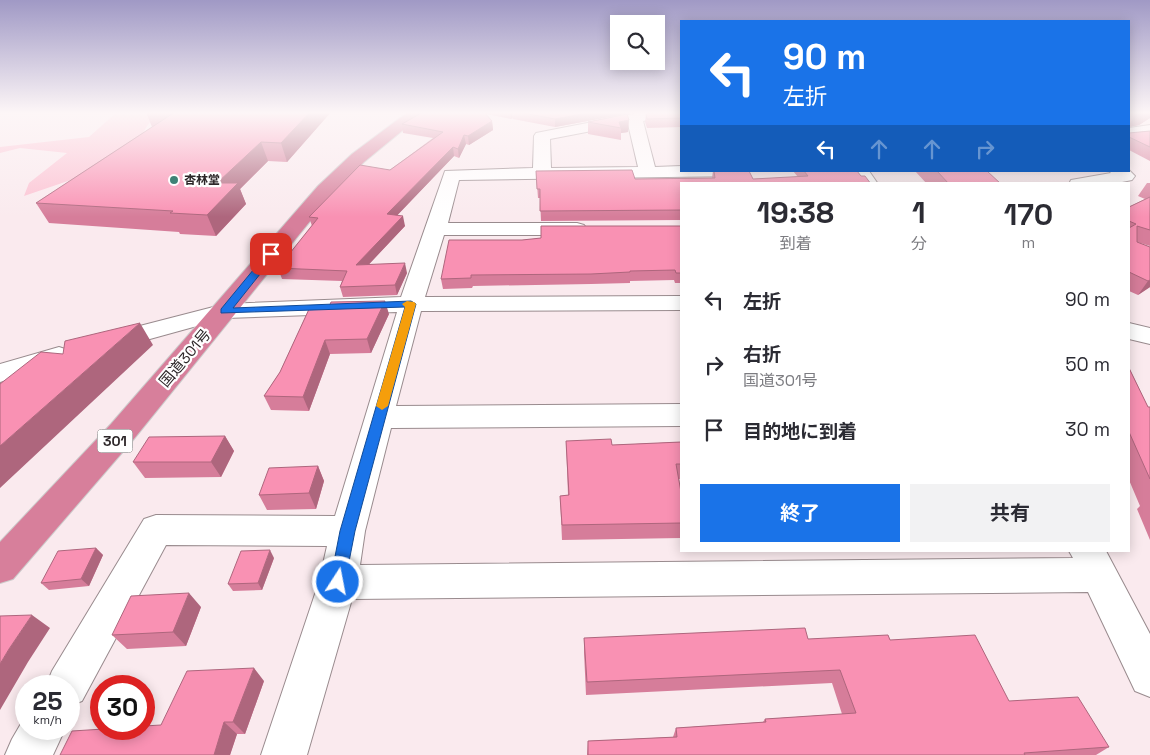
<!DOCTYPE html>
<html lang="ja">
<meta charset="utf-8">
<style>
body{margin:0;font-family:"Space Grotesk","Noto Sans JP",sans-serif;background:#f2f2f3;color:#2b2b33;height:100vh;display:flex;flex-direction:column;font-size:19px;white-space:nowrap}
*{box-sizing:border-box;margin:0}
p{font-size:16px;color:#7c7c81}
.icon{flex:none;width:28px;height:28px;fill:none;stroke:currentColor;stroke-width:2;stroke-linecap:round;stroke-linejoin:round}
.map{position:relative;flex:1;overflow:hidden}
.panel{position:absolute;left:680px;top:182px;width:450px;height:370px;display:flex;flex-direction:column;background:#fff;border-radius:0px;box-shadow:0 2px 12px #0003}
.panel>*{flex:none}
.hud{position:absolute;left:680px;top:20px;width:450px;height:152px;border-radius:0px;box-shadow:0 2px 12px #0003;background:#1a73e8;color:#fff;overflow:hidden}
.tools{position:absolute;left:610px;top:15px;display:grid;gap:10px}
.tools a{display:grid;place-items:center;width:55px;height:55px;border-radius:0px;background:#fff;box-shadow:0 2px 12px #0003;font-size:25px}
.speed{position:absolute;left:15px;top:675px;display:flex;gap:10px;font-size:25px;font-weight:700;text-align:center}
.speed>*{display:grid;place-content:center;width:65px;height:65px;border-radius:50%;background:#fff;box-shadow:0 2px 12px #0003;line-height:1}
.speed small{font-size:12px;font-weight:400}
.speed .limit{border:8px solid #d22;background:#fff;color:#111}
.pin{position:absolute;display:grid;place-items:center;width:42px;height:42px;color:#fff;margin:-21px;border-radius:10px;box-shadow:0 2px 8px #0006}
.me{position:absolute;width:55px;margin:-28px;rotate:11deg;stroke-linejoin:round;filter:drop-shadow(0 0 4px #0008)}
.turn{display:flex;align-items:center;gap:18px;height:105px;padding:0 20px;font-size:22px}
.turn .icon{width:65px;height:65px;stroke-width:2.5}
.turn b{display:block;font-size:35px;line-height:42px}
.lanes{display:flex;align-items:center;height:48px;padding:0 20px;background:#0003;justify-content:center;gap:25px;direction:ltr}
.lanes .off{opacity:.35}
.eta{display:flex;justify-content:space-evenly;align-items:center;height:85px;text-align:center}
.eta b{font-size:30px;font-weight:700;line-height:35px}
.action{display:flex;gap:10px;margin-top:auto;padding:10px 20px}
.action a{flex:1;height:58px;border-radius:0px;background:#1a73e8;color:#fff;font-size:20px;font-weight:700;line-height:58px;text-align:center}
.action a+a{background:#f2f2f3;color:#2b2b33}
ul{padding:0;list-style:none}
li{display:flex;align-items:center;gap:15px;height:65px;padding:0 20px}
li div{flex:1}
li b{display:block;font-size:19px}
li em{font-style:normal}
.map>svg:first-child{display:block}
.green{fill:#fcc1d2}
.lines{fill:none;stroke-linecap:round;stroke-linejoin:round}
.minor-casing{stroke:#998b8e;stroke-width:2}
.highway-casing{stroke:#cccbcb;stroke-width:2}
.minor{fill:#fff;fill-rule:evenodd}
.highway{fill:#d77f9b;fill-rule:evenodd}
.wall{fill:#d67d9a}
.shaded-wall{fill:#ae667d}
.building{fill:#f991b3;stroke:#ae667d}
.route{fill:#1a73e8;stroke:#114b97}
.slow{fill:#f59e0b}
.poi-dot{fill:#3f8276;stroke:#fff;stroke-width:2}
.labels{text-anchor:middle;stroke-width:4.5;stroke-linejoin:round;paint-order:stroke}
.far-poi-label{font-size:12px;font-weight:bold;fill:#2c2628;stroke:#fff;text-anchor:start}
.shield{fill:#fff;stroke:#6b6768;stroke-width:1}
.shield-label{font-size:14px;font-weight:bold;fill:#2c2628}
.street-label{font-size:15px;fill:#2c2628;stroke:#fff}
</style>
<div class="map">
<svg width="1150" height="755" viewBox="0 0 1150 755">
<rect width="100%" height="100%" fill="#faeaee"/>
<path class="green" d="M117,112H162C149,120 142,132 138,146L103,169L24,196L29,183L67,153L20,148L0,153V147L89,137Z"/>
<g class="lines">
<defs>
<path id="minor" d="M644,112H675L672,115L643,121L655,167L681,166V171H748L745,175L739,176L459,180L448,223H577L584,225L587,229L584,233L577,235H444L425,297L681,296V310L421,311L396,406L681,404V426L391,428L365,531L360,565L1073,558L1069,551H1106L1150,634V697L1135,691L1088,592L352,599L307,755H261L319,582L327,546L166,545L82,701L69,706V686H46L52,671L144,519L156,515L335,516L397,312L226,318L110,350L101,348L97,342L101,336L225,304L401,297L445,171L533,168L534,136L536,133ZM628,124L638,167L551,168L550,139Z
M1150,125V136L1129,138V128Z
M1129,170L1135,176L1132,180C1111,185 1090,184 1069,184L1071,180L1111,173L1109,171Z
M850,171H869L878,184H859Z
M1129,323L1150,328V344L1129,339Z
M59,347L68,350L72,356L68,362L0,382V364Z
M26,715V729H65L53,755H5L12,739Z"/>
<path id="highway" d="M408,112H425L364,162L332,194L133,440L13,579L0,583V542L111,424L318,186L352,154Z"/>
</defs>
<use href="#minor" class="minor-casing"/>
<use href="#highway" class="highway-casing"/>
<use href="#minor" class="minor"/>
<use href="#highway" class="highway"/>
</g>
<path class="wall" d="M146,112H331L287,162L268,161L240,189L246,204L216,236L180,234L179,232L49,223L36,203L152,127Z
M423,112H636L555,127L513,119L512,118L511,119L486,114L492,121L493,130L469,145L466,144L459,158L454,156L397,215L405,226L369,264L407,273L397,295L343,297L340,287L342,281L282,279L278,268L312,226L309,217L390,170L433,138L403,133L402,124Z
M681,112V127L647,128L645,122L646,114Z
M1129,112H1150V118L1139,125L1129,127Z
M627,114L628,132L621,133V140L588,134V122Z
M1150,131V161L1129,150V133Z
M536,171L635,179L712,178L713,171H749L753,179L798,177L793,171H857L861,176L681,184V220L541,221L540,198H538Z
M915,171H987L1001,184H927Z
M1147,183H1150V246L1137,242L1150,247V287L1138,295L1129,291V207L1145,199L1138,196Z
M681,226V283H675L674,280L630,281V283L591,284L473,286L472,288L443,289L441,279L522,240Z
M310,307L389,314L371,353L330,354L309,411L271,410L264,396L280,372Z
M1129,368L1148,407H1150V540L1137,509L1140,506L1129,480Z
M225,436L234,451L221,477L145,478L133,462Z
M566,441L612,445L681,442V479H679L681,492V538L562,540L560,496L568,495Z
M318,466L324,481L316,509L267,510L259,495Z
M96,548L103,555L89,586L49,590L41,583Z
M274,558L262,590L233,591L228,584Z
M201,607L186,646L127,649L112,635Z
M584,638L890,640L1009,701L1109,747L1096,755H587L588,741L673,737L676,728L763,722L765,719L842,714L832,683L586,695L584,652Z
M264,681L245,734H237L230,755H60L161,725Z"/>
<path class="shaded-wall" d="M310,112H331L287,162L281,143Z
M510,112H512V118L511,119Z
M592,112H636L555,127V119Z
M1137,112H1150V118L1139,125L1129,127V125Z
M629,120L628,132L621,133V128L619,122Z
M492,121L493,130L469,145L468,136Z
M464,135L466,144L459,158L458,149Z
M261,142L268,161L240,189L246,204L216,236L207,215L217,183Z
M453,147L454,156L389,224L387,214Z
M403,216L405,226L359,275L356,265Z
M405,263L407,273L397,295L395,285Z
M1150,280V287L1138,295L1148,281Z
M385,301L389,314L371,353L367,339Z
M140,323L153,345L0,488V446Z
M325,340L330,354L309,411L303,397Z
M225,436L234,451L221,477L211,462Z
M318,466L324,481L316,509L309,493Z
M96,548L103,555L89,586L81,579Z
M270,550L274,558L262,590L258,583Z
M189,593L201,607L186,646L173,632Z
M32,615L50,628L28,662L0,710V664L9,649Z
M254,668L264,681L245,734L233,722Z
M224,722L237,734L230,755H214Z"/>
<path class="building" d="M175,112H310L281,143L261,142L217,183H238L207,215L170,213L173,211L36,203Z
M423,112H484L492,121L468,136L464,135L458,149L453,147L387,214L403,216L356,265L405,263L395,285L340,287L347,271L278,268L318,218L309,217L360,165L390,170L443,132L402,124Z
M518,112H592L555,119Z
M657,112H681V118L647,119L646,114Z
M627,114L629,120L619,122L621,128L588,122Z
M1150,131V147L1129,137V133Z
M632,170L635,179L715,178L714,171H749L753,179L808,176L804,171H857L861,176H865L871,184H681V210L540,211V189H537L536,171Z
M937,171H987L1001,184H949Z
M1150,197V230L1137,226V242L1150,247V280L1148,281L1129,272V228L1136,224L1129,221V207Z
M541,226H681V273H676L675,270L630,271V272L591,274L471,275V278L441,279L449,240H522L541,238Z
M385,301L367,339L325,340L303,397L264,396L280,372L310,307H329L331,302Z
M140,323L0,446V384L41,352L63,354L65,341Z
M1129,368L1148,407H1150V479L1129,432Z
M225,436L211,462H133L149,437Z
M611,439L612,445L681,442V464H676L681,492V523L562,525L560,496L569,495L566,441Z
M318,466L309,493L259,495L269,468Z
M96,548L81,579L41,583L58,551Z
M270,550L258,583L228,584L241,551Z
M189,593L173,632L112,635L131,596Z
M32,615L9,649L0,664V616Z
M805,628L808,639L888,635L890,640L975,635L1009,701L1078,697L1109,747L1024,753L1025,755H588V741L677,737L676,728L766,722L765,719L856,713L840,670L587,682L584,638Z
M254,668L233,722H224L214,755H60L72,731L104,729H144V726L161,725L187,671Z"/>
<linearGradient id="sky" x2="0" y2="1"><stop stop-color="#a099c5"/><stop offset="0.52" stop-color="#fdf6f7"/><stop offset="1" stop-color="#fdf6f7" stop-opacity="0"/></linearGradient>
<rect width="1150" height="217" fill="url(#sky)"/>
<path class="route" d="M271,251L276,254L233,308L411,301L416,304L355,531L345,582L343,587L338,589L332,587L330,582L340,531L405,307L221,313V309L268,252Z"/>
<path class="slow" d="M407,301L414,302L416,304L388,406L382,410L376,406L405,307L402,304Z"/>
<circle class="poi-dot" cx="174" cy="180" r="5"/>
<g class="labels">
<g class="far-poi-label">
<text x="184" y="184">杏林堂</text>
</g>
<rect class="shield" x="97.5" y="429.5" width="35" height="23" rx="4"/>
<g class="shield-label">
<text x="115" y="446">301</text>
</g>
<g class="street-label">
<text transform="translate(185 358) rotate(-50)" y="5">国道301号</text>
</g>
</g>
</svg>
<div class="tools">
<a><svg class="icon" aria-label="search" viewBox="0 0 24 24"><circle cx="10" cy="10" r="6"/><path d="M15 15l6 6"/></svg></a>
</div>
<div class="speed"><div>25<small>km/h</small></div><div class="limit">30</div></div>
<div class="pin" style="left:271px;top:254px;background:#d93025"><svg class="icon" aria-label="arrive" viewBox="0 0 24 24"><path d="M6 21V4h12l-3 4 3 4H6"/></svg></div>
<svg class="me" style="left:338px;top:582px" viewBox="-20 -20 40 40"><circle r="17" fill="#1a73e8" stroke="#fff" stroke-width="3"/><path d="M0-11L8 9 0 5-8 9z" fill="#fff"/></svg>
<div class="hud">
<div class="turn"><svg class="icon" aria-label="left" viewBox="0 0 24 24"><path d="M17 20v-9H6M10 6l-5 5 5 5"/></svg><div><b>90 m</b>左折</div></div>
<div class="lanes"><svg class="icon" aria-label="left" viewBox="0 0 24 24"><path d="M17 20v-9H6M10 6l-5 5 5 5"/></svg><svg class="icon off" aria-label="ahead" viewBox="0 0 24 24"><path d="M12 20V5M6 11l6-6 6 6"/></svg><svg class="icon off" aria-label="ahead" viewBox="0 0 24 24"><path d="M12 20V5M6 11l6-6 6 6"/></svg><svg class="icon off" aria-label="right" viewBox="0 0 24 24"><path d="M7 20v-9h11M14 6l5 5-5 5"/></svg></div>
</div>
<section class="panel">
<div class="eta">
<div><b>19:38</b><p>到着</p></div>
<div><b>1</b><p>分</p></div>
<div><b>170</b><p>m</p></div>
</div>
<ul>
<li><svg class="icon" aria-label="left" viewBox="0 0 24 24"><path d="M17 20v-9H6M10 6l-5 5 5 5"/></svg><div><b>左折</b></div><em>90 m</em></li>
<li><svg class="icon" aria-label="right" viewBox="0 0 24 24"><path d="M7 20v-9h11M14 6l5 5-5 5"/></svg><div><b>右折</b><p>国道301号</p></div><em>50 m</em></li>
<li><svg class="icon" aria-label="arrive" viewBox="0 0 24 24"><path d="M6 21V4h12l-3 4 3 4H6"/></svg><div><b>目的地に到着</b></div><em>30 m</em></li>
</ul>
<div class="action"><a>終了</a><a>共有</a></div>
</section>
</div>
